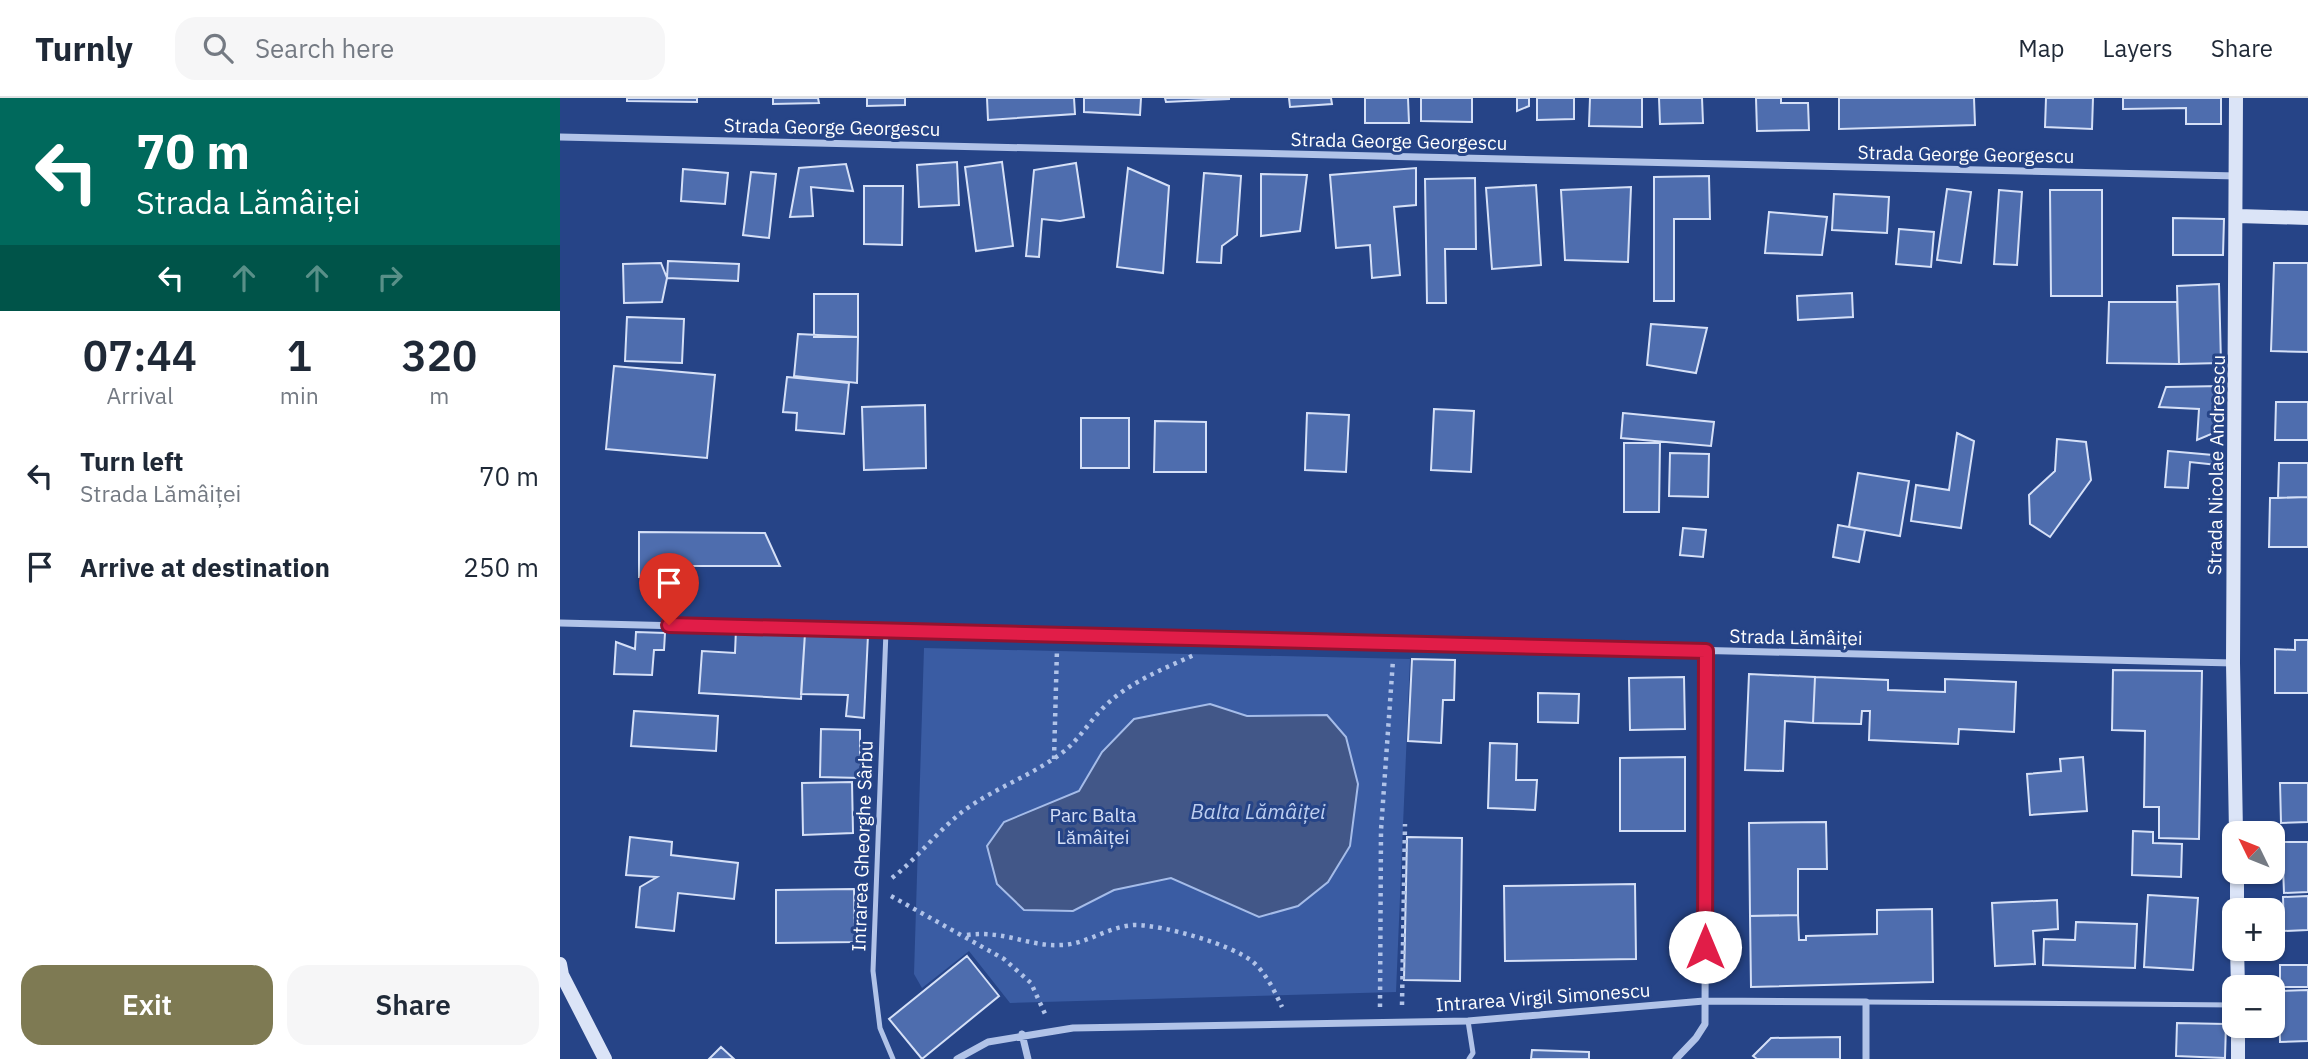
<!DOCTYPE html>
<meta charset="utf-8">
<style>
body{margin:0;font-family:"IBM Plex Sans",sans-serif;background:#f6f6f7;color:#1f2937;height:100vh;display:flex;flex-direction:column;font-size:26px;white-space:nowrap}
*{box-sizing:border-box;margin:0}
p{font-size:23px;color:#747a83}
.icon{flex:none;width:38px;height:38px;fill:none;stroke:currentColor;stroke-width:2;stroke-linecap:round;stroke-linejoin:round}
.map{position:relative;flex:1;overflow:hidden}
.panel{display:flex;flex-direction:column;background:#fff;width:560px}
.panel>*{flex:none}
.top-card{background:#00695c;color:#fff;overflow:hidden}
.needle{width:46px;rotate:313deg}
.controls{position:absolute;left:1662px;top:723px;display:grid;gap:14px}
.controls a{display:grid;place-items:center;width:63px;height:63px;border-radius:14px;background:#fff;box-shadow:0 2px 5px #0004;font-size:35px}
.pin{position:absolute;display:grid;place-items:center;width:60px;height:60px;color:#fff;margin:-72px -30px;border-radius:50% 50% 50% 0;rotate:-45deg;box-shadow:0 0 7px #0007}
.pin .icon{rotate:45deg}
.me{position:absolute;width:77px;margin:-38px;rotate:0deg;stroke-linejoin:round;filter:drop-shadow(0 0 5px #0008)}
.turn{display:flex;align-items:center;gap:24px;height:147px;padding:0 21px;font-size:32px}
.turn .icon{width:91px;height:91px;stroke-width:2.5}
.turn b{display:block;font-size:49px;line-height:60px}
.lanes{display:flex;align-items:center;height:66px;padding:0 21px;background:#0003;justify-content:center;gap:35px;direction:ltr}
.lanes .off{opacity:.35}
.eta{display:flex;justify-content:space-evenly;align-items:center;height:119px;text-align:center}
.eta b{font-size:42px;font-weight:600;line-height:49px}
.button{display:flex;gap:14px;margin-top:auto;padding:14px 21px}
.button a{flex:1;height:80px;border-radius:21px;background:#7e7a53;color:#fff;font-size:28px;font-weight:600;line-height:80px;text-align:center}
.button a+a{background:#f6f6f7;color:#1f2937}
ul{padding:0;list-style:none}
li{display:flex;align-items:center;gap:21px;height:91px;padding:0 21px}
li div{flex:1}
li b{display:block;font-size:26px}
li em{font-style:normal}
header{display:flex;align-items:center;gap:42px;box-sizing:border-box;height:98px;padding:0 35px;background:#fff;border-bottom:2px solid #e0e1e3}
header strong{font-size:33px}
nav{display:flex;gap:38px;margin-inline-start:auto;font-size:24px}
.search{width:490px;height:63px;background:#f6f6f7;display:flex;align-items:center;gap:18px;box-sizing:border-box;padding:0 24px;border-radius:21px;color:#747a83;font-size:26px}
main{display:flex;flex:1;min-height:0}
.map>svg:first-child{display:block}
.green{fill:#3a5ca3}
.water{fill:#425788;stroke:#a5bce9;stroke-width:2}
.building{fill:#4e6dae;stroke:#d5e0f7;stroke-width:2}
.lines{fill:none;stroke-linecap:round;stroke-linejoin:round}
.path{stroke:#b1c3e8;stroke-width:4.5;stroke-dasharray:3.5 5;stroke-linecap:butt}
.lane{stroke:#b1c3e8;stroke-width:5}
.street{stroke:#b1c3e8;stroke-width:7}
.secondary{stroke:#dbe4f7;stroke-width:14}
.route-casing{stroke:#92132f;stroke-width:18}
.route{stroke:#e11d48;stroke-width:12}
.labels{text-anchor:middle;stroke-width:6;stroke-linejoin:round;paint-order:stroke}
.street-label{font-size:19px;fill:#fff;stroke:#264487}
.park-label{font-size:19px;fill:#d5e0f7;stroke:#264487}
.water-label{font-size:21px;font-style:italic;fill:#bdcef0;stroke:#264487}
</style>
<header>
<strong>Turnly</strong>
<div class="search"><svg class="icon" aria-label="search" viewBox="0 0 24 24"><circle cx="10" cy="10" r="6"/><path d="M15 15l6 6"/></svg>Search here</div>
<nav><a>Map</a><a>Layers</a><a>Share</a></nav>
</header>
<main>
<section class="panel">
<div class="top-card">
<div class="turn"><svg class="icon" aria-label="left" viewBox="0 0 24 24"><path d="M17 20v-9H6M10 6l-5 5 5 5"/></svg><div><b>70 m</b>Strada Lămâiței</div></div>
<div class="lanes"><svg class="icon" aria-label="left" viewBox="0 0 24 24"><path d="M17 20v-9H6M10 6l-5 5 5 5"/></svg><svg class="icon off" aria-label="ahead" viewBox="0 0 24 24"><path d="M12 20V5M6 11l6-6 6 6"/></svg><svg class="icon off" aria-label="ahead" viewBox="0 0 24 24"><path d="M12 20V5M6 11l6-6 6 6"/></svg><svg class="icon off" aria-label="right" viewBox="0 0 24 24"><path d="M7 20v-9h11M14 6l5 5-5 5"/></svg></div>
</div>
<div class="eta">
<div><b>07:44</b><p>Arrival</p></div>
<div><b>1</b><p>min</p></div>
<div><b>320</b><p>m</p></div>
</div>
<ul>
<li><svg class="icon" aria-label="left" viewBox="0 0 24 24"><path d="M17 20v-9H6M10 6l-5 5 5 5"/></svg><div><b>Turn left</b><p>Strada Lămâiței</p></div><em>70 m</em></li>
<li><svg class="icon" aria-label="arrive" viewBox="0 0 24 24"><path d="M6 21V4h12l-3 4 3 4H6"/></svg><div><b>Arrive at destination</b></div><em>250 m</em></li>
</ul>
<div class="button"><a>Exit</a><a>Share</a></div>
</section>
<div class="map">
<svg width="1748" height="961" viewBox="0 0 1748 961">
<rect width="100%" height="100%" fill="#264487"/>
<path class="green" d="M364,550L850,561L836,894L450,905L409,853L362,890L354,876Z"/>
<path class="water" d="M650,606L687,618L767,617L786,639L798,686L790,748L768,784L738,808L699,819L611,780L554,792L513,813L464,812L437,786L427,748L444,724L519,693L542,654L574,621Z"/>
<path class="building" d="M67,0H137V4L67,3Z
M213,0H258L259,5L213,6Z
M307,0H345V7L307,8Z
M427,0H514L515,16L428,22Z
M524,0H581L580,17L524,14Z
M605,0H669V1L606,4Z
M729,0H771L772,6L730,9Z
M805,0H848L849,25H805Z
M861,0H912V24L861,23Z
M957,0H969V8L957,13Z
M977,0H1014V21L977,22Z
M1030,0H1082V29L1029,28Z
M1099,0H1142L1143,25L1100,26Z
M1196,0H1221V5H1248L1249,32L1197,33Z
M1279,0H1414L1415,27L1279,31Z
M1486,0H1533L1532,31L1485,29Z
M1563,0H1661V26H1626V10L1563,11Z
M397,64L399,107L359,109L357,67Z
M442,64L453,148L416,153L405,69Z
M516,65L524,119L500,123L482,121L479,159L466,158L474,72Z
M286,66L293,93L251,89L253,118L230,119L239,70Z
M568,70L609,88L603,175L557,169Z
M856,70V107L834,109L840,177L812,180L810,147L776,150L770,77Z
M123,71L168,75L165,106L121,103Z
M191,74L216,76L209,140L183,137Z
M644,75L681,78L677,137L662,148L661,165L637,164Z
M701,76L747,77L740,133L701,138Z
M1149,78L1150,121H1114V203H1094V79Z
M915,80L916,151H885L886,205H867L865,81Z
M976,87L981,167L932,171L926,90Z
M304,88H343L342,147L304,146Z
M1071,89L1068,164L1005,162L1001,92Z
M1387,91L1411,94L1401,165L1377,162Z
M1439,92L1462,94L1457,167L1434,166Z
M1490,92H1542V198H1491Z
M1274,96L1329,99L1327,135L1272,132Z
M1209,114L1267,119L1262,157L1205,155Z
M1613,120L1664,121L1663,157H1613Z
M1339,131L1374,134L1371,169L1336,166Z
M108,163L179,166L178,183L107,180Z
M101,165L107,180L102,204L64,205L63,166Z
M1714,165H1748V254L1711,253Z
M1659,186L1661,265L1619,266L1617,188Z
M1292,195L1293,219L1238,222L1237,198Z
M254,196H298V239H254Z
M1549,204H1617L1619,266L1547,265Z
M67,219L124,221L122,265L65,263Z
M1091,226L1147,230L1136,275L1087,267Z
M238,236L298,239L297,285L234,278Z
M54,268L155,277L147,360L46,351Z
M227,279L289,285L284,336L236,332L237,315L223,314Z
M1661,288V332L1637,342L1639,311L1599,309L1606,289Z
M1716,304H1748V342H1715Z
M365,307L366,370L304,372L302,309Z
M874,311L914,313L911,374L871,372Z
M747,315L789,317L786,374L745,372Z
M1063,315L1154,324L1151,348L1061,340Z
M521,320H569V370H521Z
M595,323L646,324V374H594Z
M1397,335L1414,343L1401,430L1351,423L1356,387L1389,392Z
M1497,341L1526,344L1531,382L1490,439L1470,426L1469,397L1495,373Z
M1064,345H1100L1099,414H1064Z
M1608,353L1653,357L1658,367L1630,364L1628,390L1605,389Z
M1110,355L1149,356L1148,399L1109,398Z
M1719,365H1748V399L1718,400Z
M1298,375L1349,383L1340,438L1289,429Z
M1748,399V449H1709L1710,400Z
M1278,427L1305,432L1299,464L1273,459Z
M1123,430L1146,432L1143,459L1120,457Z
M79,434L205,435L220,468H129L125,479H79Z
M176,531L245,535L241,601L139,595L142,553L175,555Z
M76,534L105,535L104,552H94L92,577L54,576L56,544L75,551Z
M245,535L308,537L304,620L286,618L288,597L241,596Z
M1735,542H1748V595H1715V551L1735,552Z
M852,561L895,562L894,602H883L881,645L848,643Z
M1553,572L1642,573L1639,741L1599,740V709H1584L1585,633L1552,632Z
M1189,576L1255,579L1253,625L1225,623L1223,673L1185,672Z
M1124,579L1125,631L1070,632L1069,580Z
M1255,579L1328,582V592L1385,594V581L1456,584L1454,634L1399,631L1398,646L1309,642L1310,613H1302L1301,626L1253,625Z
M978,595L1019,596L1018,625L978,624Z
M74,613L158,618L156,653L71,648Z
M261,631L300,632V680L260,679Z
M930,645L957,646L956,682H977L975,712L928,710Z
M1125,659V733H1060V660Z
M1523,659L1527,713L1470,717L1467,676L1501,673L1500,661Z
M292,684L293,735L243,737L242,685Z
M1720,685H1748V724L1721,725Z
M1266,724L1267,771H1238V817L1190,818L1189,725Z
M1573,733L1593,734V745L1622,746L1621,779L1572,777Z
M70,739L112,744L111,757L178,765L174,801L118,795L114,833L76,829L80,789L97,779L66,777Z
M847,739L902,740L900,883L844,882Z
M1722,744H1748V794L1724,795Z
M1075,786L1076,861L945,863L944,788Z
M294,791L295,844L216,845V792Z
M1588,797L1638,800L1633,872L1584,869Z
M1748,798V832L1724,833L1723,799Z
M1497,802L1498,831L1473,833L1475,866L1435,868L1432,805Z
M1372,811L1373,884L1191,889L1190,818L1238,817L1239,842H1246V838L1317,836V812Z
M1516,824L1577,826L1575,870L1483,867L1484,841L1515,842Z
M407,858L439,898L362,961L329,921Z
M1720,867H1748V889H1720Z
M1748,892V943L1720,944L1719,893Z
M1617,925L1666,926L1665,960L1616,958Z
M1280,939V961H1197L1193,958L1211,940Z
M161,949L174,961H149Z
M972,952L1029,954V961H971Z"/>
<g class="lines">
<path class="path" d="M494,661L497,551
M332,780C359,759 379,731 406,711C437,689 473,677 503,654C520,641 530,622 546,607C570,584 603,571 634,557
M331,798L444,861L471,885L486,918
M407,837C446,832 468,849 502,847C527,846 549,828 575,827C603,827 671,846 693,864C706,875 715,894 722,909
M842,907L845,726
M820,909L821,732L833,562"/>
<path class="lane" d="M326,533L313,873L320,930L333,961
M1306,904L1675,907
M908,923L913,955L909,961"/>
<path class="street" d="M0,39L1677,78
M0,525L1673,565
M462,936L468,961
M397,961L428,944L513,930L908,923L1144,903L1306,904V961
M1116,961L1136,940L1145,926L1146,553"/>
<path class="secondary" d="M1678,118L1748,120
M1676,735L1673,565L1676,0
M1677,774V812
M1677,850L1678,889
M0,866L2,877L45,961
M1678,928V961"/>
</g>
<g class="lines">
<defs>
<path id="route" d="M109,527L1146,553L1145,849"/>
</defs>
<use href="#route" class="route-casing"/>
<use href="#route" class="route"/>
</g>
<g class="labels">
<g class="street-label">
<text transform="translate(272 29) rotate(1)" y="7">Strada George Georgescu</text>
<text transform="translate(839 43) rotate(1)" y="7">Strada George Georgescu</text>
<text transform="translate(1406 56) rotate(1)" y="7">Strada George Georgescu</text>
<text transform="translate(1656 367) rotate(-89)" y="7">Strada Nicolae Andreescu</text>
<text transform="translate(1236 539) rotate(1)" y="7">Strada Lămâiței</text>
<text transform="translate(302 748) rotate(-88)" y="7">Intrarea Gheorghe Sârbu</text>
<text transform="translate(983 899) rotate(-4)" y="7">Intrarea Virgil Simonescu</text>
</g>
<g class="park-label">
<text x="533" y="724">Parc Balta<tspan x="533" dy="22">Lămâiței</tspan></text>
</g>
<g class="water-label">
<text x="698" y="721">Balta Lămâiței</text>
</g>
</g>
</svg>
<div class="controls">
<a><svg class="needle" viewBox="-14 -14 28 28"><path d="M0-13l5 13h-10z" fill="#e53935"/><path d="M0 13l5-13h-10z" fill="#747a83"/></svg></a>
<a>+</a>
<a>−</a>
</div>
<div class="pin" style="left:109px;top:527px;background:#d93025"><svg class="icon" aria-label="arrive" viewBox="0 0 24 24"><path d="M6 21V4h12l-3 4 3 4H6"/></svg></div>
<svg class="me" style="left:1145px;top:849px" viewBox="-20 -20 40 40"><circle r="19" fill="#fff"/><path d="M0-13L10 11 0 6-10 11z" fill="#e11d48"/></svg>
</div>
</main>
